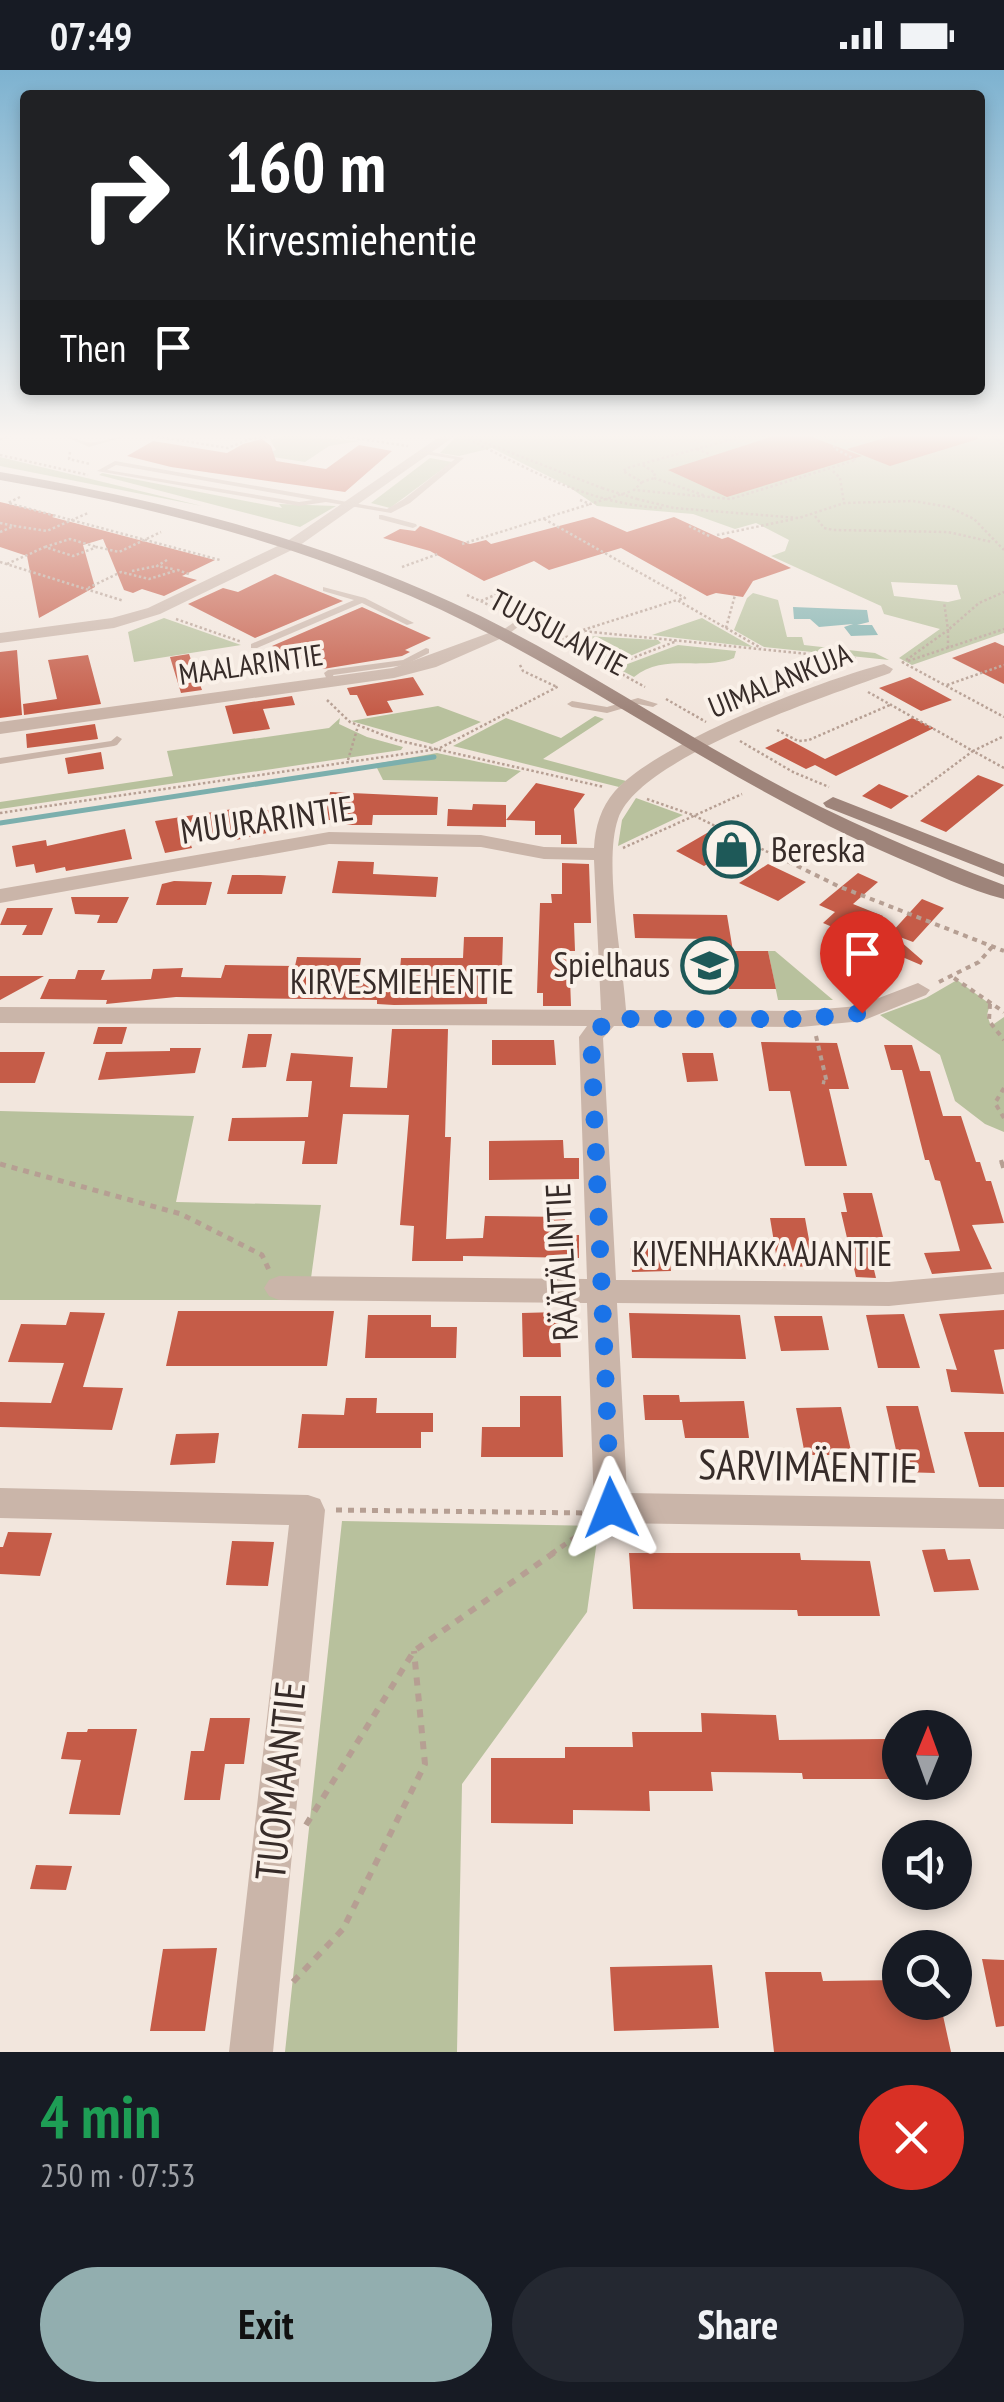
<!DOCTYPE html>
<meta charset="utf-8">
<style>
body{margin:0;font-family:"PT Sans Narrow",sans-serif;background:#242831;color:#f1f3f6;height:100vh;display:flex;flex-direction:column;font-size:38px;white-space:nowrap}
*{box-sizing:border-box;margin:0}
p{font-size:32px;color:#9ea1a6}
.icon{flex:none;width:55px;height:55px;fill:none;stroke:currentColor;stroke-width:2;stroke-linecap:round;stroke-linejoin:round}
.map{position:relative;height:1982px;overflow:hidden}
.panel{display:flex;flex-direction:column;background:#171b24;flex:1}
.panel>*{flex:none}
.guide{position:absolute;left:20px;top:20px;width:965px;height:305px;border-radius:10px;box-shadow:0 5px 15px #0003;background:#202124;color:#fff;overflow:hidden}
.needle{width:65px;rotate:1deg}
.buttons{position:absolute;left:882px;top:1640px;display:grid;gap:20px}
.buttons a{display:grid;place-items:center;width:90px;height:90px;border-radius:50%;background:#171b24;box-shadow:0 5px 15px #0003;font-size:50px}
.pin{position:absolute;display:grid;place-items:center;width:85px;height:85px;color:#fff;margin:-102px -42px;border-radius:50% 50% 50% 0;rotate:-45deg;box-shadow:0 0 10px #0007}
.pin .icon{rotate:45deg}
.me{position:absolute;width:110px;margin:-55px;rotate:358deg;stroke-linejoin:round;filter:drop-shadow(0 0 8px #0008)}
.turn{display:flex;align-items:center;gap:35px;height:210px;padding:0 40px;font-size:45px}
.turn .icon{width:130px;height:130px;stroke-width:2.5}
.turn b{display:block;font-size:70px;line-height:85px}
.then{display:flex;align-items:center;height:95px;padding:0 40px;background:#0003;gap:20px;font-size:38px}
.round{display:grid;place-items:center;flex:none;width:105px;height:105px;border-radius:52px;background:#242831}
.headline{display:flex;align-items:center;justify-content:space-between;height:170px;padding:0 40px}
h1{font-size:60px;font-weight:700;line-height:75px;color:#1e9e55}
.primary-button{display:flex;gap:20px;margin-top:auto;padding:20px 40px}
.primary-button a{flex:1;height:115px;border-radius:60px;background:#92aeaf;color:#111;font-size:40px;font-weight:700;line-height:115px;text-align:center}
.primary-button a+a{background:#242831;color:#f1f3f6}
.status{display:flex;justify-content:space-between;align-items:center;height:70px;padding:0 50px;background:#171b24;direction:ltr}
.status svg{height:28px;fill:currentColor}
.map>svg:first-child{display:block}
.green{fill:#b8c19d;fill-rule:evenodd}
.water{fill:#7cafad}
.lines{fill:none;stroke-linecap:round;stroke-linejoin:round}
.stream{stroke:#7cafad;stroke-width:5}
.building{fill:#c55c48}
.path-far3{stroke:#b69f93;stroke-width:2.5;stroke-dasharray:2.5 2.5;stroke-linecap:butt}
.path-far2{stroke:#b69f93;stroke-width:4;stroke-dasharray:5 5;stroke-linecap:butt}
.path-far1{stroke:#b69f93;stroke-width:5;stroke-dasharray:6 6;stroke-linecap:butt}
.path{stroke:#b69f93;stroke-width:6;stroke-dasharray:8 8;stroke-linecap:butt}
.lane{fill:#cab5a9;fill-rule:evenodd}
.street{fill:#cab5a9;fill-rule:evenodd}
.secondary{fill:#9e847a;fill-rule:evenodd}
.path-bridge{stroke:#b69f93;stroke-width:2.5;stroke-dasharray:2.5 2.5;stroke-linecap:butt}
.route{stroke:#1a73e8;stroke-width:18;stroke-dasharray:0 32.4}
.labels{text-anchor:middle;stroke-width:8;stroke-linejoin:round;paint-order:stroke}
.far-street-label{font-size:30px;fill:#372c29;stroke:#faf1e9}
.street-label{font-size:35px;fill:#372c29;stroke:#faf1e9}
.poi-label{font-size:35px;fill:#372c29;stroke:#faf1e9;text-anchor:start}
.near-street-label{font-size:42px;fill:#372c29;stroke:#faf1e9}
</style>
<div class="status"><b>07:49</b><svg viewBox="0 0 49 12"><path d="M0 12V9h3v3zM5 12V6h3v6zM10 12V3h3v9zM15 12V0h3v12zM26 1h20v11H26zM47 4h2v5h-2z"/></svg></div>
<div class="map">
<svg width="1004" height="1982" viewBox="0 0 1004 1982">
<rect width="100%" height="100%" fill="#f2e6dd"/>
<path class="green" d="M286,365L359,371L329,376L305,392L260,385L276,380L270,370Z
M458,365H1004V563L912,595L899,588L940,559L884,544L881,536L771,486L785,481L789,470L756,453L735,459L693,444L597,436L566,415L492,378L459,386L440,383ZM891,512L957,515L961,529L948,532L894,526Z
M0,387L202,436L0,396Z
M430,388L452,392L390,438L371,433Z
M102,403L282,438L279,434L336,436L300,457L99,405Z
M753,523L778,530L787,567H802L804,575L875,583L889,590L764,577L734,560L747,528Z
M164,548L241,575L134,592L128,562Z
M702,548L753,577L652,565Z
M586,566L658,570L661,573L611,594L570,571Z
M678,575L736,581L734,588C702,601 663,583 634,607L617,598Z
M438,636L481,652L432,674L351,651Z
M595,646L604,649L543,689L626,711L619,717L453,676L506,648L561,668Z
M340,648L339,654L367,667L403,677L401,680L0,739V732L173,706L167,681L329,658Z
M437,683L521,701L506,712L383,710L375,694Z
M636,728L683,745L618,776L622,750Z
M768,881H775L833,930H778Z
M957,910L990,934L987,945L991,956L1004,947V1062L985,1054L955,1031L940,985L880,945L926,928Z
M0,1041L194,1046L176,1132L321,1135L308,1230H0Z
M342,1451L599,1456L587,1542L462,1714L457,1982H285Z"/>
<path class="water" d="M793,537L867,540L869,552L857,555H872L878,565L851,566L844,557L853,554L819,557L810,549H794Z"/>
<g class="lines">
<path class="stream" d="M0,753L434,687"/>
</g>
<path class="building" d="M777,365H806L862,386L727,427L668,400Z
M895,365H978V369L890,396L847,379Z
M262,369L271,376L276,391L326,399L359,375L392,381L345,422L171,397L127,386L153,371L227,383L243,374Z
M0,432L56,445L52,447L215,490L182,506L197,510L164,526L142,519L133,523L124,520L103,469L83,475L95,517L39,548L27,486L0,477Z
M593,447L627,462L674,447L722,469L728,467L791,498L753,511L743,527L716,523L707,526L621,478L549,500L534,491L484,511L430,481L383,468L400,459L415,461L420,456L470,474L486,470L491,474Z
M275,504L343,531L255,568L188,534L223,518L238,522Z
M362,537L431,568L405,580L410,582L402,586L323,599L272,576Z
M995,572L1004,576V614L952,588Z
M17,580L22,645L0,648V582Z
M189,584L202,620L181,623L170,587Z
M88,585L101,634L24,645L23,634L57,629L48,590Z
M413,607L424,625L387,631L393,642L367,646L357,625H350L347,618Z
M910,607L952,630L921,641L879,618Z
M292,626L295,635L263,639L270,659L233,664L225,636Z
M912,648L934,658L836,706L815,695L806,699L765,678L786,668L825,689Z
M95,654L98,669L27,678L26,664Z
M101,682L104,699L68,704L65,688Z
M978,705L1004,715L946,762L920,751Z
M536,713L585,724L574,739L577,774H561V765H535V751L506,750Z
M879,714L909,726L891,739L862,726Z
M330,722L438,727L437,745H373L372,755H342L343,747L325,751Z
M299,733L310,753L232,771L228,762L189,769L192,778L165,783L155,751L246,737L249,744Z
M473,734L506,735V757L447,756L448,739L472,740Z
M125,759L132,789L66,801L65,797L36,803L34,794L16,797L12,776L46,770L47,776Z
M707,763L735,778L704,796L676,781Z
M338,791L374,792L373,804L438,807L436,827L332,823Z
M562,793L589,794L591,853H574L575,881H569L571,936H543V923H537L540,833H552L551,824H562Z
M768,794L806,812L778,831L739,813Z
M858,803L878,812L853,834L883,846L879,853L891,863L922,829L944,838L913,872L892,864L923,891L921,895L823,853L835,842L819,835Z
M232,805H259L286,806L282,824H227Z
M174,811L212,812L206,835H156L162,814Z
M71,827H129L117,853H97L100,845L75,844Z
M7,838H53L42,865H22L27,855H0Z
M633,844L727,845L733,881H768L776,919H729L726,905H719L713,869L635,868Z
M464,867H503L502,898H488L487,934L394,935L377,934V930L176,927L106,934L107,930L40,929L49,909H75L78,900H105L101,910L151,909L153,899L183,898L181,907L221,908L225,895L295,896L297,887L361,888L358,910H399L401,888H463Z
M0,906H44L0,930Z
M98,957H127L122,974H93Z
M392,959H448L445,1067H451L446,1169L483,1168L485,1146L565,1147L564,1165H579V1188L463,1186V1191H412L414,1156L400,1155L409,1045L343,1044L337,1094H302L305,1071H228L232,1048L308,1047L312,1011H286L291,983L353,987L350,1017L387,1018Z
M248,964H272L266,997L242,998Z
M492,970H554L556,995H492Z
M761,972L837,973L849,1019H829L847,1096H805L790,1021H769Z
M884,975H912L920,1001H930L943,1046H961L976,1092H980L986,1111H991L1004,1153L972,1155L992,1199L932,1204L924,1183L960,1181L940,1111L935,1110L929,1090H925L902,1000H891Z
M170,978H201L195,1003L98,1010L106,982L170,981Z
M0,982H45L35,1013H0Z
M682,983H713L718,1011L687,1012Z
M563,1070L564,1088H579V1109L489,1110V1071Z
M843,1123H872L886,1179H869L876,1208L856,1207L841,1142H847Z
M770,1148H805L814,1197L778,1196Z
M630,1178H668L671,1201L632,1202Z
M1004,1240V1279L994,1280L1004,1324L951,1322L946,1299L957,1300L939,1244Z
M178,1241H334L327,1296H166Z
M70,1242L105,1243L83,1317L123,1318L112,1360L0,1357V1332L51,1333L64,1293L8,1292L21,1254L66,1255Z
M559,1242L561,1287H523L522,1243Z
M629,1243L740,1245L746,1289L632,1288Z
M904,1244L920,1298H878L866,1245Z
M368,1245H431V1257H457L456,1288H365Z
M774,1246H822L829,1280L781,1281Z
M643,1325H679L680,1332L744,1331L749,1368H685L682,1350H645Z
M520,1326H561L563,1387H481L482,1357H520Z
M346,1328H377L376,1343H433V1362H421V1378H298L302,1344L344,1345Z
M886,1336H918L935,1403L901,1402Z
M841,1337L852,1385H805L796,1338Z
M964,1362H1004V1417H979Z
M219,1363L215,1393L170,1395L176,1364Z
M8,1462L52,1463L40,1506L0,1504V1477H3Z
M232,1471L274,1472L268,1516L226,1515Z
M945,1479L948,1490L970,1489L979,1520L934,1522L922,1480Z
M629,1483H800L801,1490L870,1491L880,1546H798L797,1540L633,1539Z
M701,1643L776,1645L779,1670L885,1669L893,1709H803L802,1703L711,1702L713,1721H649L650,1741L573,1740V1754L491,1753V1688H565V1677H633L632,1662H702Z
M210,1648H250L244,1694H225L220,1730H184L191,1681H204Z
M88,1659H137L120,1745L69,1744L81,1690L61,1689L67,1662H87Z
M36,1795L72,1796L66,1820L30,1819Z
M217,1878L205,1961H150L163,1879Z
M982,1889L1004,1890V1956L996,1957Z
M712,1895L719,1958L614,1961L610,1897Z
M765,1902H821L823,1911L900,1910V1932H940L951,1982H774Z"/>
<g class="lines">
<path class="path-far3" d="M147,365L228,378L250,369L280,365
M280,365L345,367
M994,365L1004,377
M347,367L408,376
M470,367L602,418
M0,369L17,365
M468,369C532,401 591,435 664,438
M697,379L711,385
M70,382L69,389L90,394
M0,385L88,405
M643,395L655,403L654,408L642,412L623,401L630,397L748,365
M833,401L840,408L844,433
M654,408L706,426
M642,412L634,420L731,429L856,390L834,378L835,371L819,365
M20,427L8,433L220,490
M637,429L674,438L799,448L844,433L913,431L949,437L974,449L1004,480
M580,430L590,434L632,421
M815,446L824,458L833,460L948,462L992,472
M544,449L685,528L677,530
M0,453L14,456
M689,456L711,467
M0,462L14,456L47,461L88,443
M717,465L794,449
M462,474L590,434
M45,477L70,469L97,477
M167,490L157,496L173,499
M0,492L124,531
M7,494L45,477L73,486L97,477L119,482L161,462
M402,497L438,484
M132,501L157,496
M88,518L121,502L149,509L178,500L191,505
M467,525L509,544
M481,531L497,524
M176,549L242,572
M535,556L645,617
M726,558L735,525
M583,560L677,530L761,578
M561,569L582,561L858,589
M948,578V560L979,533L1004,522
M275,584L296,598
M630,589L677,571
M908,591L1004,559
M902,592L1004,647
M902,593L948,560L944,532
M520,595L523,601L557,617
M947,615L1004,595
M868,622L973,681L1004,666
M666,629L706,652
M327,630L350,652L396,670L604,717
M777,660L798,671L809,670L892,634
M740,671L793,702L829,717
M348,690L358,656
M911,727L973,681L1004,698
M647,729L693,745L784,790
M0,743L438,679L559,616
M623,778L742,724"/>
<path class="path-far2" d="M779,787L838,816L1004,881
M954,908L1004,942
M939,912L979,892L992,877
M990,934L989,951L1004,970
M816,966L827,1013L822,1012
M1004,1018L995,1033L1004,1048
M1001,1090L1002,1094"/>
<path class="path-far1" d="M1002,1092L1004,1099
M0,1094L181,1144L262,1185L269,1200
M336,1440L587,1443
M551,1484L590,1457"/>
<path class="path" d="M306,1755L414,1581L555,1482
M293,1912L343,1859L425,1694L414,1581"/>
<path class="lane" d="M62,365C72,365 77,370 87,372C101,374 117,365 131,365L89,377Z
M426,381L464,388L410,433L391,443L326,432L299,436L97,401L115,391L387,439L404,429L455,389L424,384L423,383ZM116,395L313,430L299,432L107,400Z
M382,445L416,454L417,456L413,458L379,449V445Z
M323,517L365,528L414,553L407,555L362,533L257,578H251V574L354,530L323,521Z
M520,548L527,550L506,566H500V562Z
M426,578L429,579V583L405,595L333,605L336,612L332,615L329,614L324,603L328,600L403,590Z
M638,628L658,634L653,637L638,634L607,643L572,637L567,634L572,631L607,637Z
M117,666L122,669L117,675L114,676L0,694V688L111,671Z"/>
<path class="street" d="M442,365H456L296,478L160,544L114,558L0,573V563L112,548L148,538L286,472Z
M497,560L511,564L436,597L394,608L0,664V652L393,598Z
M884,594L893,599L890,603C829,626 639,686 618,749C603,793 623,891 626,940L801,941L858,936L918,913L930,920L926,925L862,951L801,957L614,956L603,968L616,1210L889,1212L1004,1202V1224L889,1236L617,1233L627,1423L1004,1429V1459L611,1453L599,1449L594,1438L587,1233L279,1230L269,1226L264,1218L269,1210L279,1206L587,1209L579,967L587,956L0,953V937L601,940L594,790L544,789L481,777L329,774L0,833V819L329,762L481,765L544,777L594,778C595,757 601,737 615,721C659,672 819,611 884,594Z
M0,1418L308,1425L320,1429L325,1440L273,1982H229L289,1455L0,1448Z"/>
<path class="secondary" d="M0,402C155,429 307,466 451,532C552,578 645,641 742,695C826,743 914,781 1004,815V829C968,820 932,802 898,788C758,728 635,642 501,570C345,486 174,440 0,410Z
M833,727L1004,794V807L826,737L823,733Z"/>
<path class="path-bridge" d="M602,418L637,429"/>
</g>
<linearGradient id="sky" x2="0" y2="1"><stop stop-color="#7db2d0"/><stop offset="0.57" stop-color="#f9f4f0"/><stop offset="1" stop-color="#f9f4f0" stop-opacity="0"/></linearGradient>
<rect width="1004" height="642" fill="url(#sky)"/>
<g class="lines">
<path class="route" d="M611,1438L591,967L609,949H801L862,943"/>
</g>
<defs>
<symbol id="shop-ring" viewBox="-11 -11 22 22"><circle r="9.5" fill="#faf1e9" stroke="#1e5958" stroke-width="1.5"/><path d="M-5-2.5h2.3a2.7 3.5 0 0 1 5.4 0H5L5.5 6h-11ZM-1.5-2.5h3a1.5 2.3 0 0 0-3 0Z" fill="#1e5958"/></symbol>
<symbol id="school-ring" viewBox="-11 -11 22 22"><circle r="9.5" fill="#faf1e9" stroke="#1e5958" stroke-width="1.5"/><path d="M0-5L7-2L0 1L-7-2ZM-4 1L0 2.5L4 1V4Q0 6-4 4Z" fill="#1e5958"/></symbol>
</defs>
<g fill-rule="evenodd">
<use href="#shop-ring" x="700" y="748" width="63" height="63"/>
<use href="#school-ring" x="678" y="864" width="63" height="63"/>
</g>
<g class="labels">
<g class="far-street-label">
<text transform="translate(558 563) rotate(28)" y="10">TUUSULANTIE</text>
<text transform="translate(251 595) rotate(-8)" y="10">MAALARINTIE</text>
<text transform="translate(780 611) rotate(-22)" y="10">UIMALANKUJA</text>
</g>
<g class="street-label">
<text transform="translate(267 750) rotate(-8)" y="12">MUURARINTIE</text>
<text x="402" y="924">KIRVESMIEHENTIE</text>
<text x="762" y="1196">KIVENHAKKAAJANTIE</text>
<text transform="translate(562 1192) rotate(-93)" y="12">RÄÄTÄLINTIE</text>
</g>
<g class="poi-label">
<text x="771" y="792">Bereska</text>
<text x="670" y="907" text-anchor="end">Spielhaus</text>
</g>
<g class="near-street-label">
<text transform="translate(808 1396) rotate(1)" y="15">SARVIMÄENTIE</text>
<text transform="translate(280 1711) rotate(-84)" y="15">TUOMAANTIE</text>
</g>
</g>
</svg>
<div class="buttons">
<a><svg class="needle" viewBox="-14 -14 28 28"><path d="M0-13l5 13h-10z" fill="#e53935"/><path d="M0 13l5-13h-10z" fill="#9ea1a6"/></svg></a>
<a><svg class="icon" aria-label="sound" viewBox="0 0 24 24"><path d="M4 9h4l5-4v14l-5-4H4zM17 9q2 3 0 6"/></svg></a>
<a><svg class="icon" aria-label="search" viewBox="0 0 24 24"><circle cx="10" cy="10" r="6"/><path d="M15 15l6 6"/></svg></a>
</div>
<div class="pin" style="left:862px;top:943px;background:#d93025"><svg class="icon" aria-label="arrive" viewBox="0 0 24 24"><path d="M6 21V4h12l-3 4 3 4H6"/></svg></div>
<svg class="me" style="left:611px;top:1438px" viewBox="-20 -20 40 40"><path d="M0-17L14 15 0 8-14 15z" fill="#1a73e8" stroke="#fff" stroke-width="4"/></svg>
<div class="guide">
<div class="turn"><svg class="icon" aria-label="right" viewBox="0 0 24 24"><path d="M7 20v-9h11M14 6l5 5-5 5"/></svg><div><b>160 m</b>Kirvesmiehentie</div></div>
<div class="then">Then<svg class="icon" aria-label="arrive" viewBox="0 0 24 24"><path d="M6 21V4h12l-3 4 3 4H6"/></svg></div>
</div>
</div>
<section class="panel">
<div class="headline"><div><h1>4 min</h1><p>250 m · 07:53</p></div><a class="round" style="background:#d93025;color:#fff"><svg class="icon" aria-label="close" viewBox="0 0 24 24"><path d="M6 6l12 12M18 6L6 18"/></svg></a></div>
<div class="primary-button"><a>Exit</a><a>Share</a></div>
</section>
